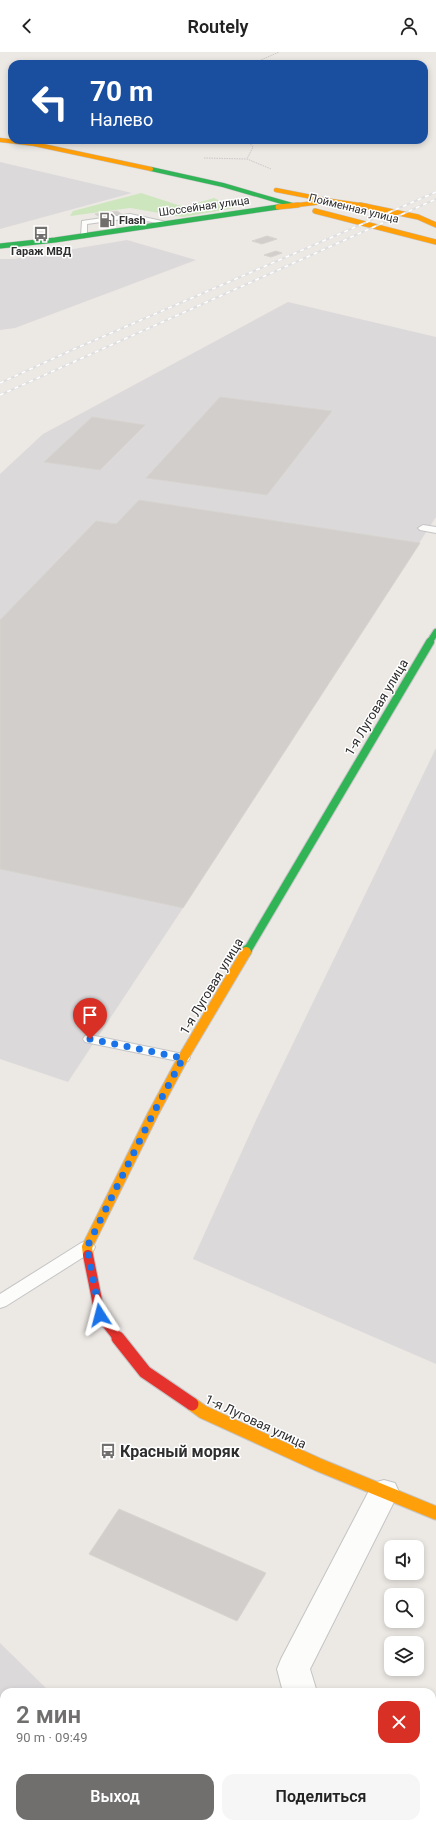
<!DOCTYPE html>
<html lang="ru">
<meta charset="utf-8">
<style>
body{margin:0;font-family:Roboto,sans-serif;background:#f6f6f6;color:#222;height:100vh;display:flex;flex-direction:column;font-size:15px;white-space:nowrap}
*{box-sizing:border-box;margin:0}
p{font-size:13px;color:#767676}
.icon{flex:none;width:22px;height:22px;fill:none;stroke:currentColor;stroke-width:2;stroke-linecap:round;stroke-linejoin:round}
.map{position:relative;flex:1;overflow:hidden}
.sheet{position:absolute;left:0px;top:1636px;width:436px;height:140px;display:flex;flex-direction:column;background:#fff;border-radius:12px 12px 0 0;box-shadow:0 2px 6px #0003}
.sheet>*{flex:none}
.banner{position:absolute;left:8px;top:8px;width:420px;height:84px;border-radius:12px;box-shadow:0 2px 6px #0003;background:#1a4fa0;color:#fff;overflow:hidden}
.buttons{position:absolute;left:384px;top:1488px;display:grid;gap:8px}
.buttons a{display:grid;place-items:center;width:40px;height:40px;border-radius:8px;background:#fff;box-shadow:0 2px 6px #0003;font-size:20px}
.pin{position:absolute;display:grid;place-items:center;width:34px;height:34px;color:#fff;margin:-41px -17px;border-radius:50% 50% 50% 0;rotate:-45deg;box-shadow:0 0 4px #0007}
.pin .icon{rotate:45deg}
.me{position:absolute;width:44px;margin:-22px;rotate:351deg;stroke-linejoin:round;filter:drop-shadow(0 0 3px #0008)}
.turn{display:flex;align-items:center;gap:14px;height:84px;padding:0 16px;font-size:18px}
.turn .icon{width:52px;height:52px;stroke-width:2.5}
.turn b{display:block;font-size:28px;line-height:34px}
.round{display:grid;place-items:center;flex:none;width:42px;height:42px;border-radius:12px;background:#f6f6f6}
.overview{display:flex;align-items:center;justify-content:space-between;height:68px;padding:0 16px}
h1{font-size:24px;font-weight:600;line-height:30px;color:#706f6e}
.button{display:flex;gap:8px;margin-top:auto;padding:8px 16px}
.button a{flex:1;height:46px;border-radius:12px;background:#706f6e;color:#fff;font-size:16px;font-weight:600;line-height:46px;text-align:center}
.button a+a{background:#f6f6f6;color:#222}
header{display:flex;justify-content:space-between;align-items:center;height:52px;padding:0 16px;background:#fff;font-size:18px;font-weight:600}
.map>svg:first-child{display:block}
.industrial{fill:#dcd9db}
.green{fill:#cee6be}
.building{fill:#d1cecb;stroke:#d7d4d0}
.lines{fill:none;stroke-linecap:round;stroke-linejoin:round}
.lane-casing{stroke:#c5c4c5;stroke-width:2}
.street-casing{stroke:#c5c4c5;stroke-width:2}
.fast-far4-casing{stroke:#c5c4c5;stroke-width:5}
.fast-far3-casing{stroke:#c5c4c5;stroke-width:6}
.fast-far2-casing{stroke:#c5c4c5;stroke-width:8}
.fast-far1-casing{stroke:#c5c4c5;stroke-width:10}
.fast-casing{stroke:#c5c4c5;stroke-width:12}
.slow-far3-casing{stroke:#c5c4c5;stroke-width:5}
.slow-far2-casing{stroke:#c5c4c5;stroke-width:6}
.slow-far1-casing{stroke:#c5c4c5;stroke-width:12}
.slow-casing{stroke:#c5c4c5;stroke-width:15}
.jam-far1-casing{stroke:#c5c4c5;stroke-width:12}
.jam-casing{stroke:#c5c4c5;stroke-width:15}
.path{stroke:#c9c9c8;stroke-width:1;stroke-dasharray:1.5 1;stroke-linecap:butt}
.lane{fill:#fcfcfb;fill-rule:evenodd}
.street{fill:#fcfcfb;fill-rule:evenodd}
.fast-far4{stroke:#30b455;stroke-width:4}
.fast-far3{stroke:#30b455;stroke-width:5}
.fast-far2{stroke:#30b455;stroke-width:6}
.fast-far1{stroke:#30b455;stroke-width:8}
.fast{stroke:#30b455;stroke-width:10}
.slow-far3{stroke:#ff9f0a;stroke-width:4}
.slow-far2{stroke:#ff9f0a;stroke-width:5}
.slow-far1{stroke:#ff9f0a;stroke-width:10}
.slow{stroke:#ff9f0a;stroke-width:13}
.jam-far1{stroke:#e5322d;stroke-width:10}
.jam{stroke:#e5322d;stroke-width:13}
.rail-casing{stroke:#dfdfe1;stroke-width:2}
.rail{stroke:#fff;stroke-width:1.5;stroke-dasharray:4;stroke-linecap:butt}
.route{stroke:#1a73e8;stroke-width:7;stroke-dasharray:0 12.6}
.labels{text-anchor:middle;stroke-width:3;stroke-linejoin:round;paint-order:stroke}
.far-street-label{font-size:11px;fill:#2e2e2e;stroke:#fff}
.far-poi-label{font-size:11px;font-weight:bold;fill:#2e2e2e;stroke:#fff;text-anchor:start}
.street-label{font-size:13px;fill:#2e2e2e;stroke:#fff}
.near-poi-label{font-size:16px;font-weight:bold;fill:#2e2e2e;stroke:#fff;text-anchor:start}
</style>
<header><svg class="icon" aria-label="back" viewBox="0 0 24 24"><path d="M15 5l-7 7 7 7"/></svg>Routely<svg class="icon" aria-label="person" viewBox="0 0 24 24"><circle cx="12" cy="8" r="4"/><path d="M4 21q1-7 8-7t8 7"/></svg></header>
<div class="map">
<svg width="436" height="1776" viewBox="0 0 436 1776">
<rect width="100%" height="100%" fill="#ece8e4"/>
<path class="industrial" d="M0,110L132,141L0,177Z
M127,188L196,208L15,276L0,278V207H14Z
M288,250L436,285V465L183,856L68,1030L0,1007V422L43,382Z
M436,696V1312L193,1207L257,1066Z
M0,1591L50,1640H4V1772H185L189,1776H0Z"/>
<path class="green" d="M141,141L184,155L214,146L234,156L183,165L130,156L70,164L73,159Z"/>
<path class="building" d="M117,159L125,164L103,167L95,162Z
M267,184L277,187L262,192L252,189Z
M276,199L282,201L271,205L264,203Z
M220,345L332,359L267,443L146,426Z
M92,365L145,373L100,418L44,410Z
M139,448L420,491L183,856L0,817V568L96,469L116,472Z
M119,1457L266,1521L237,1569L89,1502Z"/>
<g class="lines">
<defs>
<path id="lane" d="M130,162L171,171L168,173L130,166L87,172V184L84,186L81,184L82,169Z
M423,473L436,475V481L420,478L418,476Z
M90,983L183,1002L188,1003L190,1006L188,1009L183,1010L85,990L83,987L85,984Z
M87,1189L93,1191L95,1195L93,1199L6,1254L0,1256V1242L81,1191Z"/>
<path id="street" d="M384,1428L395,1431L399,1440L310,1617L317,1640H283L277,1617L281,1607L373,1431Z
M338,1772H374L376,1776H340Z"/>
<path id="fast-far4" d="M151,117L223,133L292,153"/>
<path id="fast-far3" d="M0,194L55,188L278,155"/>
<path id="fast-far2" d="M429,591L436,580"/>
<path id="fast-far1" d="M247,899L430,590"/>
<path id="fast" d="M246,900L247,898"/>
<path id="slow-far3" d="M0,88L34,92L151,117
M276,138L332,149
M289,154L332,149L367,154"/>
<path id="slow-far2" d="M360,153L418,165L436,173
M278,155L298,153
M315,159L436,190"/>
<path id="slow-far1" d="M88,1203L87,1195L153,1062L183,1006L246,900"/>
<path id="slow" d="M192,1352L203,1360L319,1413L436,1461"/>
<path id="jam-far1" d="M88,1203L100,1263L119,1287"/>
<path id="jam" d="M118,1286L145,1320L192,1352"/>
</defs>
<use href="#lane" class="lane-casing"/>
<use href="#street" class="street-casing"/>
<use href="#fast-far4" class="fast-far4-casing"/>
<use href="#fast-far3" class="fast-far3-casing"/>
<use href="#fast-far2" class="fast-far2-casing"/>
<use href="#fast-far1" class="fast-far1-casing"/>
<use href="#fast" class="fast-casing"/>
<use href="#slow-far3" class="slow-far3-casing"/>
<use href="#slow-far2" class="slow-far2-casing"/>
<use href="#slow-far1" class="slow-far1-casing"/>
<use href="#slow" class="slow-casing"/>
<use href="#jam-far1" class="jam-far1-casing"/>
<use href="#jam" class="jam-casing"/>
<path class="path" d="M252,12L279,0
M247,88L253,95L247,107
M204,106L247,107L271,117"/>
<use href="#lane" class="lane"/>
<use href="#street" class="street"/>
<use href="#fast-far4" class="fast-far4"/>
<use href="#fast-far3" class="fast-far3"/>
<use href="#fast-far2" class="fast-far2"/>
<use href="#fast-far1" class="fast-far1"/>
<use href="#fast" class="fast"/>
<use href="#slow-far3" class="slow-far3"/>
<use href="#slow-far2" class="slow-far2"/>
<use href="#slow-far1" class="slow-far1"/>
<use href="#slow" class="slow"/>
<use href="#jam-far1" class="jam-far1"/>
<use href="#jam" class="jam"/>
<defs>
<path id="rail" d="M0,331L72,298L436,140
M0,343L436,147"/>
</defs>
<use href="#rail" class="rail-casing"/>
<use href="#rail" class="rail"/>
</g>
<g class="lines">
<path class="route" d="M90,987L183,1006L153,1062L87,1195L100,1263"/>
</g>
<defs>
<symbol id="fuel-bare" viewBox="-9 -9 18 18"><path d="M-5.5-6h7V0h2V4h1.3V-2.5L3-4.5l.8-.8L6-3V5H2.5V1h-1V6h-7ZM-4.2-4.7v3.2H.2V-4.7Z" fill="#706f6e" stroke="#fff" stroke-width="2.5" paint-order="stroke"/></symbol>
<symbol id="bus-bare" viewBox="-9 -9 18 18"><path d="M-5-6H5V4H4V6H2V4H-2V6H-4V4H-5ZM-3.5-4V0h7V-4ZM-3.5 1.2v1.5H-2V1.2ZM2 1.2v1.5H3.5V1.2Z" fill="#706f6e" stroke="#fff" stroke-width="2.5" paint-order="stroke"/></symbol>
</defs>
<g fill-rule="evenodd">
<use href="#fuel-bare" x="96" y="157" width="22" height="22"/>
<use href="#bus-bare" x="30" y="171" width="22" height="22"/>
<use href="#bus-bare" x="97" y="1388" width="22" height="22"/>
</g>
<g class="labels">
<g class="far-street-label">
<text transform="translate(204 154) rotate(-8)" y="4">Шоссейная улица</text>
<text transform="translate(354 156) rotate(14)" y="4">Пойменная улица</text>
</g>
<g class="far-poi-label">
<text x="119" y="172">Flash</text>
<text x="41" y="203" text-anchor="middle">Гараж МВД</text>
</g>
<g class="street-label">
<text transform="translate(376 655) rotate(-59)" y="5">1-я Луговая улица</text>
<text transform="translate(211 934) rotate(-59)" y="5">1-я Луговая улица</text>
<text transform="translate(256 1369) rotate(25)" y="5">1-я Луговая улица</text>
</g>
<g class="near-poi-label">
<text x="120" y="1405">Красный моряк</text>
</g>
</g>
</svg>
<div class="buttons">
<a><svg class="icon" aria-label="sound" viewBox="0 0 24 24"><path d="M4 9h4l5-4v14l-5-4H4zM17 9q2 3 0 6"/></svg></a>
<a><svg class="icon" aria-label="search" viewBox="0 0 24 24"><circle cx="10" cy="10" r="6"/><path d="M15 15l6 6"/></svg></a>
<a><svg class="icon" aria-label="layers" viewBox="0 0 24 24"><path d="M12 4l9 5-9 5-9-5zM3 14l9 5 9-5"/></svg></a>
</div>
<div class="pin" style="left:90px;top:987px;background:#d93025"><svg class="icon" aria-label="arrive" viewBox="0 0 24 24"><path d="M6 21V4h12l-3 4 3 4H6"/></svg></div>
<svg class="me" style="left:100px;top:1263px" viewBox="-20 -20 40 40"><path d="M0-17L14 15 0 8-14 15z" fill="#1a73e8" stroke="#fff" stroke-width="4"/></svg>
<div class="banner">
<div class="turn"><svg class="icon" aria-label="left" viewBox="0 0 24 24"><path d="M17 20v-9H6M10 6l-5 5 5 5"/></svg><div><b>70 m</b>Налево</div></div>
</div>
<section class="sheet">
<div class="overview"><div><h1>2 мин</h1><p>90 m · 09:49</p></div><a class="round" style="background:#d93025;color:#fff"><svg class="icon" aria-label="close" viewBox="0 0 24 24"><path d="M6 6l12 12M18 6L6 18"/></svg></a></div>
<div class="button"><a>Выход</a><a>Поделиться</a></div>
</section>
</div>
